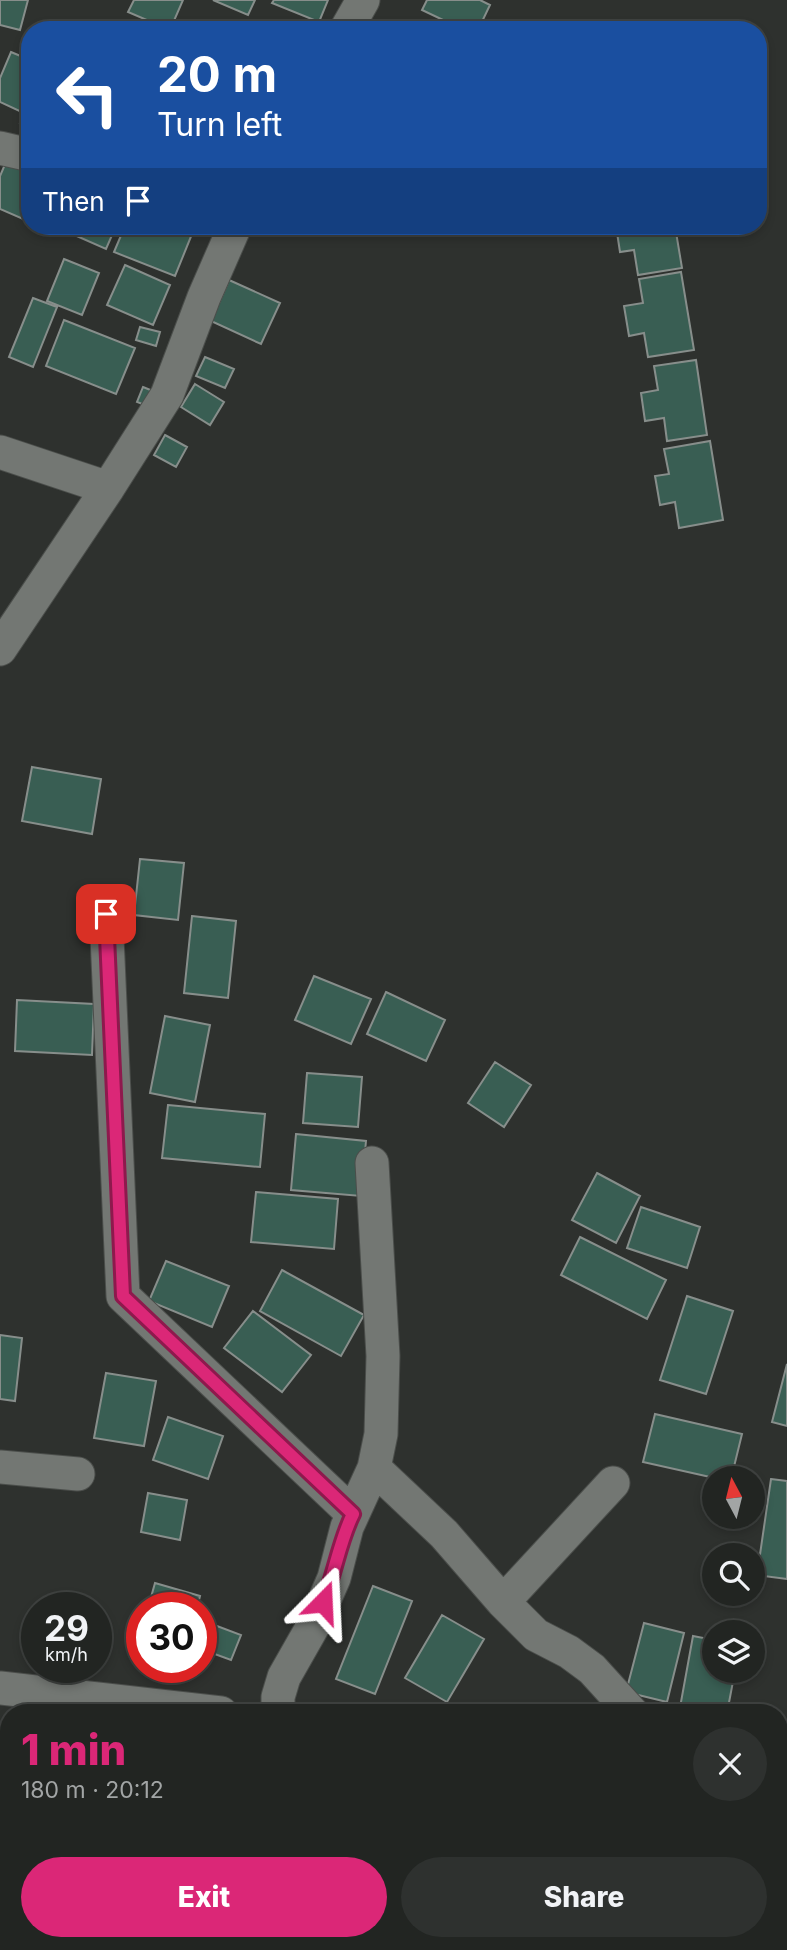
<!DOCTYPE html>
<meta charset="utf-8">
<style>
body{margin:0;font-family:Inter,sans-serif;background:#2e312f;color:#f1f3f6;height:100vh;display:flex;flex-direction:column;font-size:26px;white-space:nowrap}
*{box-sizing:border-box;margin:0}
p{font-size:23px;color:#a2a5a5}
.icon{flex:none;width:38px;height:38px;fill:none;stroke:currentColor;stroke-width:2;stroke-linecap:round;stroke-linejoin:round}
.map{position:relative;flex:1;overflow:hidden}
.details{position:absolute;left:0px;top:1704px;width:788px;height:247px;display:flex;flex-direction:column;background:#222522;border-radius:28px 28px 0 0;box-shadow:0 4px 10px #0003,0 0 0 2px #3f4240}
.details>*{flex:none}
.top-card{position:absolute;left:21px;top:21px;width:746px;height:214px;border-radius:28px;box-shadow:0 4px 10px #0003,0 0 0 2px #3f4240;background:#1a4fa0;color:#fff;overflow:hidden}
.needle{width:46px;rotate:353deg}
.fabs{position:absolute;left:702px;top:1466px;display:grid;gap:14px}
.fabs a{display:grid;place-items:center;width:63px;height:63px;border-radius:50%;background:#222522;box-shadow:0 4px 10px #0003,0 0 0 2px #3f4240;font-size:35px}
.speed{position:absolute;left:21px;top:1592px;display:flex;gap:14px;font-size:35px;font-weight:700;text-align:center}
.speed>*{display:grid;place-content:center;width:91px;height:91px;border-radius:50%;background:#222522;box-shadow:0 4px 10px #0003,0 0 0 2px #3f4240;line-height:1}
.speed small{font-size:18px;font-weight:400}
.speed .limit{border:10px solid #d22;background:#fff;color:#111}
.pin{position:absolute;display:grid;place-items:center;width:60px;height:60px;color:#fff;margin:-30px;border-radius:14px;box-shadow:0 4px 10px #0006}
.me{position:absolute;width:77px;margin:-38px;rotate:21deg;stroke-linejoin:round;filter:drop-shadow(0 0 5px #0008)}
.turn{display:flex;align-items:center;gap:24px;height:147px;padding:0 21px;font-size:32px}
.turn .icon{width:91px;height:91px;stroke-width:2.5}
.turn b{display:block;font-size:49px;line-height:60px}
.then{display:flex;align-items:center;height:66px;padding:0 21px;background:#0003;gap:14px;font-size:26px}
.round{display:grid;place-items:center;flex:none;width:74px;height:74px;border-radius:37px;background:#2e312f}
.head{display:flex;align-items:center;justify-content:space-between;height:119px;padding:0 21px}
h1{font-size:42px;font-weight:800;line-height:52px;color:#db2777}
.primary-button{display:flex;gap:14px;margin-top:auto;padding:14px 21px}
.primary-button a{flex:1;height:80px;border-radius:42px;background:#db2777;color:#fff;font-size:28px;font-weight:800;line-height:80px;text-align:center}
.primary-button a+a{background:#2e312f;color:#f1f3f6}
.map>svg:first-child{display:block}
.building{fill:#395e53;stroke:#878e8b;stroke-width:2}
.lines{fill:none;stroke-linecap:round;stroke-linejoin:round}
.minor-casing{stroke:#4b4e4b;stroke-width:35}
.minor{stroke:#737773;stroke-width:33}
.route-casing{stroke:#8e194d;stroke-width:18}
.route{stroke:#db2777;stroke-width:12}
</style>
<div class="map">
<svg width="787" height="1950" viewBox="0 0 787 1950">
<rect width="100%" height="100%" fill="#2e312e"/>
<path class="building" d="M0,0H28L20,30L0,25Z
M134,0H183L170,30L128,12Z
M213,0H255L248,15Z
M274,0H328L319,22L272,3Z
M427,0H480L490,5L478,30H464L422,10Z
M11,52L30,60V127L20,123L24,113L0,102V78Z
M6,162L30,172V222L0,209V176Z
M54,226H116L106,249Z
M125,226H171L192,234L175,276L114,252Z
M616,226H675L682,268L638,275L634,250L620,252Z
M64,259L99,273L82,315L47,301Z
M125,265L170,285L153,325L107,305Z
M681,272L694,350L648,357L644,333L629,336L624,306L643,303L639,279Z
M229,280L280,303L261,344L211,321Z
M33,298L57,307L33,367L9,357Z
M64,320L135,348L116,394L46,366Z
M140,327L160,332L156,346L136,340Z
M205,357L234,369L225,388L196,376Z
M696,360L707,435L667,441L664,418L645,421L641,393L658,390L654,366Z
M195,384L224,402L210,425L181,407Z
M143,387L158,393L153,408L137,402Z
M165,435L187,447L176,467L154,455Z
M710,441L723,520L679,528L675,502L660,505L655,476L669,474L664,449Z
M32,767L101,779L92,834L22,821Z
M140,859L184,863L178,920L134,915Z
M192,916L236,921L228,998L184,993Z
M314,976L371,999L351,1044L295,1020Z
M386,992L445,1020L426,1061L367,1034Z
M17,1000L94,1004L92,1055L15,1051Z
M165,1016L210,1025L195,1102L150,1093Z
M495,1062L531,1085L504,1127L468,1103Z
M307,1073L362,1077L358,1127L303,1123Z
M168,1105L265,1114L260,1167L162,1158Z
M296,1134L366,1141L361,1196L291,1190Z
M597,1173L640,1196L616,1243L572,1220Z
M256,1192L338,1199L334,1249L251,1242Z
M641,1207L700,1227L687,1268L627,1248Z
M580,1237L666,1280L647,1319L561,1275Z
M166,1261L229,1286L212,1327L149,1301Z
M282,1270L364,1315L341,1356L260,1311Z
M687,1296L733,1311L706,1394L660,1380Z
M253,1311L311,1355L282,1392L224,1348Z
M0,1335L22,1338L15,1401L0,1399Z
M787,1364V1426L772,1422Z
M106,1373L156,1381L144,1446L94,1438Z
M655,1414L742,1434L731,1479H719L643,1462Z
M168,1417L223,1436L208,1479L153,1460Z
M771,1479L787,1481V1579L757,1575Z
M148,1493L187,1500L180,1540L141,1532Z
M155,1583L200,1596L197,1608H148Z
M373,1586L412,1601L375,1694L336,1679Z
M442,1615L484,1639L447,1702L405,1678Z
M209,1623L241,1635L231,1660L201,1649V1642Z
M644,1623L684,1633L667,1702L626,1692Z
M142,1629V1648L137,1647Z
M693,1636L714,1640V1671H735L727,1713H679Z
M559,1706L572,1713H555Z
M779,1911L787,1915V1950H723L726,1942H779Z
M88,1942H138L137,1950H87Z
M616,1942H666L663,1950H614Z"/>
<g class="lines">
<defs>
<path id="minor" d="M346,30L363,0
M0,148L30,155
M0,452L108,488L167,395L204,297L235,226
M0,649L108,488
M106,914L123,1296L353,1514
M0,1467L78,1474
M374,1468L444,1534L503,1602L536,1635L569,1652L592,1669L632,1713
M503,1602L613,1483
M0,1688L221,1713
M278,1713V1697L284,1677L313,1626L334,1578L347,1527L374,1468L381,1434L383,1356L372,1163
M779,1887L787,1893
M231,1942V1950"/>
</defs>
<use href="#minor" class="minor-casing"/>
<use href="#minor" class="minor"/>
</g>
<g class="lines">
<defs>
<path id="route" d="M106,914L123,1296L353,1514C339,1542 335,1574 323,1602"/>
</defs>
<use href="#route" class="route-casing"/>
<use href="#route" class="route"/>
</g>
</svg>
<div class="fabs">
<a><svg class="needle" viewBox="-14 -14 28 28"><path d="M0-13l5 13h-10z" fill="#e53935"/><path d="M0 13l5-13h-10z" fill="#a2a5a5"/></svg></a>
<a><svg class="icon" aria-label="search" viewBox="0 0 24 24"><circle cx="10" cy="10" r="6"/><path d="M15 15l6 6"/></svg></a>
<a><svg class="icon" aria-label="layers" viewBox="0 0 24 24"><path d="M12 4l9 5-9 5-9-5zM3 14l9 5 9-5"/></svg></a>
</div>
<div class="speed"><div>29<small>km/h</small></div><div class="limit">30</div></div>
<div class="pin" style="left:106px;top:914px;background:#d93025"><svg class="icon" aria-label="arrive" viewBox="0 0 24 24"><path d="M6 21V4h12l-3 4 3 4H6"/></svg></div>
<svg class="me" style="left:323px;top:1602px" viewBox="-20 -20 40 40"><path d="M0-17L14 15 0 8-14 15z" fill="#db2777" stroke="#fff" stroke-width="4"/></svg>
<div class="top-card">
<div class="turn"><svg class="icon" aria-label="left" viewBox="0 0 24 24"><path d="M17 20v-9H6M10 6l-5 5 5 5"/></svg><div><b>20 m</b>Turn left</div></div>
<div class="then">Then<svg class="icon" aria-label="arrive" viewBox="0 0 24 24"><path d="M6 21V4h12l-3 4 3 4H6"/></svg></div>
</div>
<section class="details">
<div class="head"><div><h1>1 min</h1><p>180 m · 20:12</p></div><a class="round"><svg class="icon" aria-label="close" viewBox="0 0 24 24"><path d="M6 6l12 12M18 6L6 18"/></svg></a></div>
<div class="primary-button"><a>Exit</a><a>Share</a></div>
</section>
</div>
